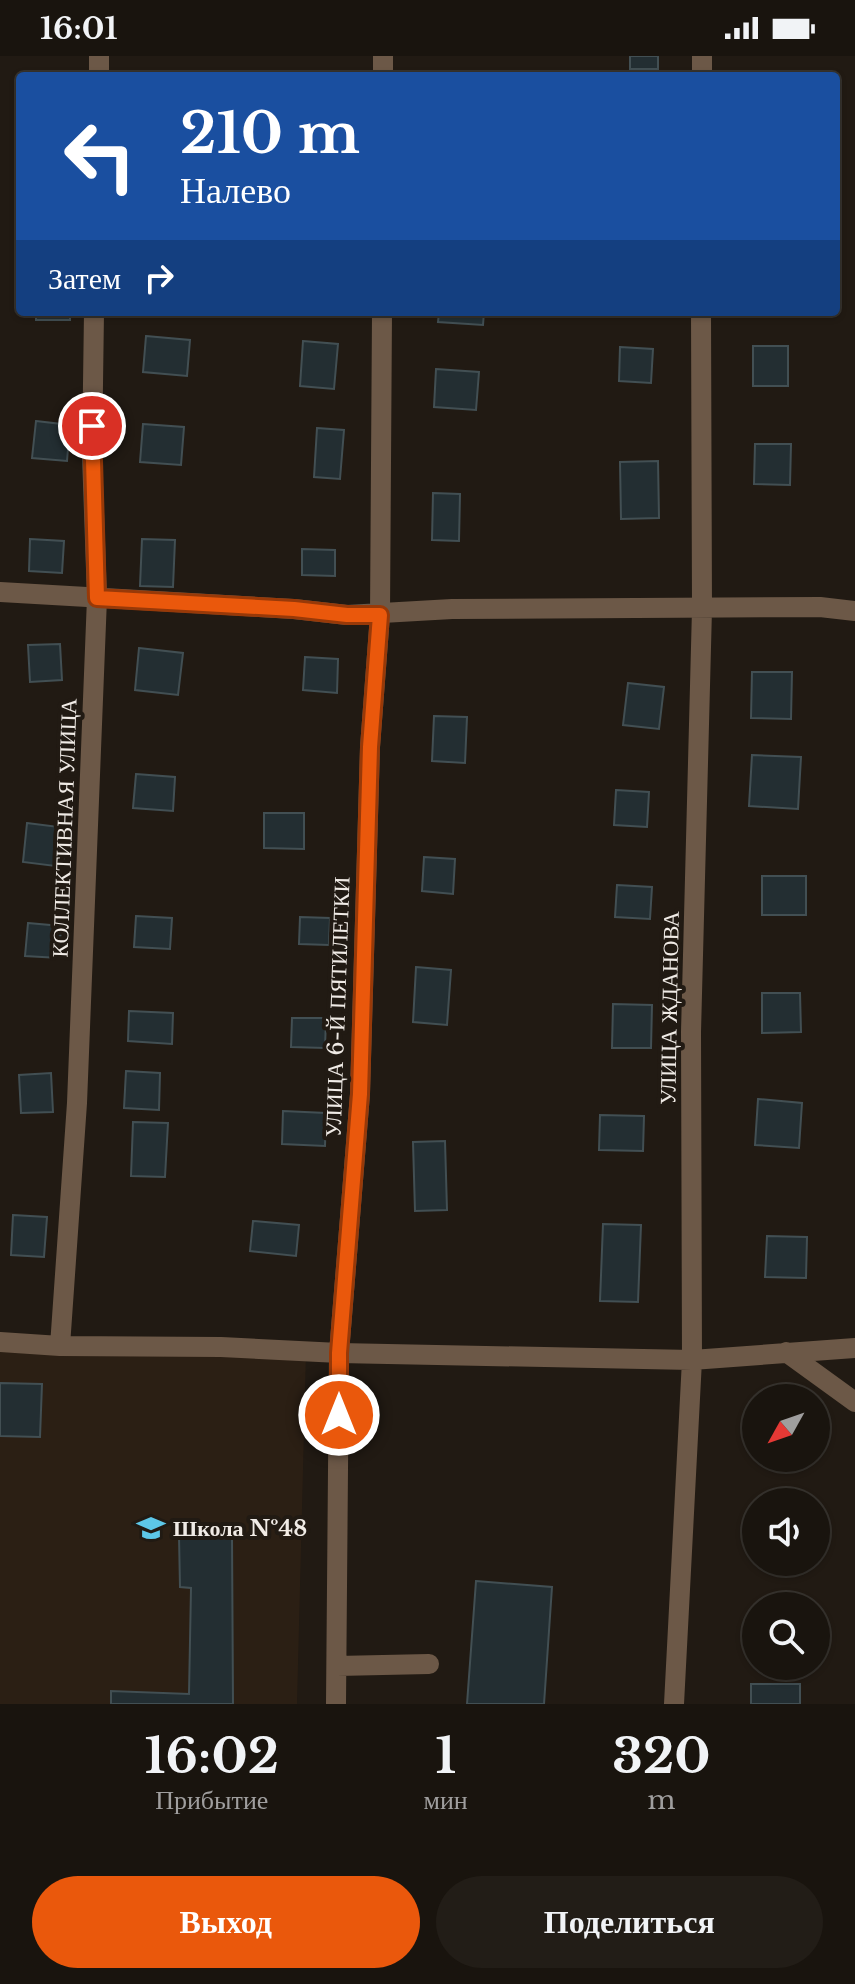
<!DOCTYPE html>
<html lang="ru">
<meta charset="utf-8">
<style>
body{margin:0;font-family:"Libre Baskerville",serif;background:#221d17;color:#f1f3f6;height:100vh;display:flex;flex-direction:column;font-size:30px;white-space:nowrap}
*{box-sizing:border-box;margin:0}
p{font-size:26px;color:#9f9e9e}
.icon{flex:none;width:44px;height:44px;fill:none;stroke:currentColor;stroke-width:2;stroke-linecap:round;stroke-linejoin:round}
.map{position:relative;height:1648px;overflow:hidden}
.sheet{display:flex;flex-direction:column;background:#19140e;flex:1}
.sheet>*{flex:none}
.hud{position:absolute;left:16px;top:16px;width:824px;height:244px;border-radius:8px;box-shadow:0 2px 6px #0004,0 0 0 2px #37332e;background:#1a4fa0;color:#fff;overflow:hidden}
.needle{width:52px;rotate:230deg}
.controls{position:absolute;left:742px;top:1328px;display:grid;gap:16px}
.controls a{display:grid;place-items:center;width:88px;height:88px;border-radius:50%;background:#19140e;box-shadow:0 2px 6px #0004,0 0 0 2px #37332e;font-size:40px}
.pin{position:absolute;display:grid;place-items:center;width:68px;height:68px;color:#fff;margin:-34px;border:4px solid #fff;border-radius:50%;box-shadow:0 2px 8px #0007}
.me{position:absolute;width:88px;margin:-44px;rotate:0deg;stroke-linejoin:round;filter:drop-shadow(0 0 6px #0008)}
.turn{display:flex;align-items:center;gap:28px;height:168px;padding:0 32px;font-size:36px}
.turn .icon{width:104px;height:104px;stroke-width:2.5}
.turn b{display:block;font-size:56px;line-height:68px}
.then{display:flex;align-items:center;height:76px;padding:0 32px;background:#0003;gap:16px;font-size:30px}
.eta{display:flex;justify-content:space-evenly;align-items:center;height:136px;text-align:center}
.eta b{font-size:48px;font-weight:700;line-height:56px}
.primary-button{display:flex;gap:16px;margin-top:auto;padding:16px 32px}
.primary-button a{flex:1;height:92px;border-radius:48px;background:#ea580c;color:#fff;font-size:32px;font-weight:700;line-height:92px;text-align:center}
.primary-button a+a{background:#221d17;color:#f1f3f6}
.status{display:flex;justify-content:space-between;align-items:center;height:56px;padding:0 40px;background:#19140e;direction:ltr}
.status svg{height:22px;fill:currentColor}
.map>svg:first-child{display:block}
.built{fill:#2b1f14}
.building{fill:#232e32;stroke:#424f53;stroke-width:2}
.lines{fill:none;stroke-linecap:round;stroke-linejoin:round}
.minor{stroke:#6c5847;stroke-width:20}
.route-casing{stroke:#983908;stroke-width:20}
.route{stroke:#ea580c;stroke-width:14}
.labels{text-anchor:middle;stroke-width:8;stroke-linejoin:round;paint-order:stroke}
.street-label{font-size:22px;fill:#f0ebe6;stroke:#211a13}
.poi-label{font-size:22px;font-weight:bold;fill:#f0ebe6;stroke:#211a13;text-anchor:start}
</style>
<div class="status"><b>16:01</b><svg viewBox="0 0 49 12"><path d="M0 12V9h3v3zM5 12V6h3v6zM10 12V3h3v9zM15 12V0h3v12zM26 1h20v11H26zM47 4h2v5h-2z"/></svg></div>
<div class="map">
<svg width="855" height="1648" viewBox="0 0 855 1648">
<rect width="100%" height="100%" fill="#211a13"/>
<path class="built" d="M0,1287L306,1296L297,1648H0Z"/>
<path class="building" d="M630,0H658V13H630Z
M36,256H70V264H36Z
M439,256H484L483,269L438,266Z
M146,280L190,284L187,320L143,316Z
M303,285L338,288L334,333L300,330Z
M753,290H788V330H753Z
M620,291L653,293L651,327L619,325Z
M436,313L479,316L476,354L434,351Z
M36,365L70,369L67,405L32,402Z
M143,368L184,371L181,409L140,406Z
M317,372L344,374L340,423L314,421Z
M755,388H791L790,429L754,428Z
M658,405L659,462L621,463L620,406Z
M433,437L460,438L459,485L432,484Z
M30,483L64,485L62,517L29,515Z
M142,483L175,484L173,531L140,530Z
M302,493L335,494V520L302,519Z
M60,588L62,624L30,626L28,589Z
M139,592L183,597L178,639L135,634Z
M305,601L338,603L337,637L303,634Z
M752,616H792L791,663L751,662Z
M628,627L664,631L659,673L623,669Z
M434,660L467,661L465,707L432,705Z
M752,699L801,701L798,753L749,750Z
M136,718L175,721L173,755L133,752Z
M616,734L649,736L647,771L614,769Z
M264,757H304V793L264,792Z
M27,767L67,772L63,811L23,806Z
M424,801L455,803L453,838L422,835Z
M762,820H806V859H762Z
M617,829L652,831L650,863L615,861Z
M136,860L172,862L170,893L134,891Z
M300,861L330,862L329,889L299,888Z
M28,867L61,870L59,902L25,900Z
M416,911L451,914L447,969L413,966Z
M762,937H800L801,976L762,977Z
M613,948L652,949L651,992H612Z
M129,955L173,957L172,988L128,985Z
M292,962H326L325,992L291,991Z
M126,1015L160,1017L159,1054L124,1052Z
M51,1017L53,1056L21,1057L19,1019Z
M758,1043L802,1047L799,1092L755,1089Z
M283,1055L326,1057L325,1090L282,1088Z
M600,1059L644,1060L643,1095L599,1094Z
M133,1066L168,1067L165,1121L131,1120Z
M445,1085L447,1154L415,1155L413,1086Z
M13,1159L47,1161L44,1201L11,1199Z
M253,1165L299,1169L296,1200L250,1195Z
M603,1168L641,1169L638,1246L600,1245Z
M767,1180L807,1181L806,1222L765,1221Z
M0,1327L42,1328L40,1381L0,1380Z
M179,1480L232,1481L233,1648H111V1635L189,1638L191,1532L180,1531Z
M476,1525L552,1531L544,1648H467Z
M751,1628H800V1648H751Z"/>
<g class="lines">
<path class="minor" d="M99,20V0
M383,20V0
M702,20V0
M0,536L294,553L347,559L452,553L820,551L855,555
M0,1286L60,1290L221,1291L339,1297L692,1304L855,1292
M60,1290L77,1047L97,542L92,399L94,256
M786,1296L855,1346
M337,1610L429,1608
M336,1648L339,1297L360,1038L370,691L380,559L382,256
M674,1648L692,1304L691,976L702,553L701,256"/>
</g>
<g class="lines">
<defs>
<path id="route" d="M92,370L97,542L294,553L347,559H380L370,691L360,1038L339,1297V1359"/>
</defs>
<use href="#route" class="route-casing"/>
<use href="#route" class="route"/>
</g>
<defs>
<symbol id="school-bare" viewBox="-9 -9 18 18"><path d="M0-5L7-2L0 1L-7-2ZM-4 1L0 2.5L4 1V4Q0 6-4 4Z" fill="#5dc7e8" stroke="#211a13" stroke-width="2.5" paint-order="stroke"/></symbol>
</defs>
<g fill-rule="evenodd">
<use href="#school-bare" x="131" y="1452" width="40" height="40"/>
</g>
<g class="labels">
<g class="street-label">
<text transform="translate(64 772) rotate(-88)" y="8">КОЛЛЕКТИВНАЯ УЛИЦА</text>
<text transform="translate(337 951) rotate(-88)" y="8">УЛИЦА 6-Й ПЯТИЛЕТКИ</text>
<text transform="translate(669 952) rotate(-89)" y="8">УЛИЦА ЖДАНОВА</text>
</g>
<g class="poi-label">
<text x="173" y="1480">Школа №48</text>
</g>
</g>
</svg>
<div class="controls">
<a><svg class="needle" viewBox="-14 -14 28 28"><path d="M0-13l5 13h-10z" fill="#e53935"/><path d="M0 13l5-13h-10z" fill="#9f9e9e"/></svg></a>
<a><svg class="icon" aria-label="sound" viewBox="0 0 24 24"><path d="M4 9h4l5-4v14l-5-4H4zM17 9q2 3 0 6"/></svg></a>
<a><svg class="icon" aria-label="search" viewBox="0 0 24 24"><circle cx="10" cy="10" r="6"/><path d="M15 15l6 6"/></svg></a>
</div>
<div class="pin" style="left:92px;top:370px;background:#d93025"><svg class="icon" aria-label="arrive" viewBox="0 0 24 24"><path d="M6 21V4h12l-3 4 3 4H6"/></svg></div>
<svg class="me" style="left:339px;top:1359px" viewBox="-20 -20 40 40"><circle r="17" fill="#ea580c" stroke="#fff" stroke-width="3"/><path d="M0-11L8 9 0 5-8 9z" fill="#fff"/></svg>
<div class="hud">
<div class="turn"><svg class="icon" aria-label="left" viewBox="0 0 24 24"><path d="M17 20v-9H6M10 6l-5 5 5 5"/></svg><div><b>210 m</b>Налево</div></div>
<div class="then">Затем<svg class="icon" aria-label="right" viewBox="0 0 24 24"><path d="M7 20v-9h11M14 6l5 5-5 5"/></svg></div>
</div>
</div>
<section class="sheet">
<div class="eta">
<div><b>16:02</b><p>Прибытие</p></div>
<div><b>1</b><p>мин</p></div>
<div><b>320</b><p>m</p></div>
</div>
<div class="primary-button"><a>Выход</a><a>Поделиться</a></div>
</section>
